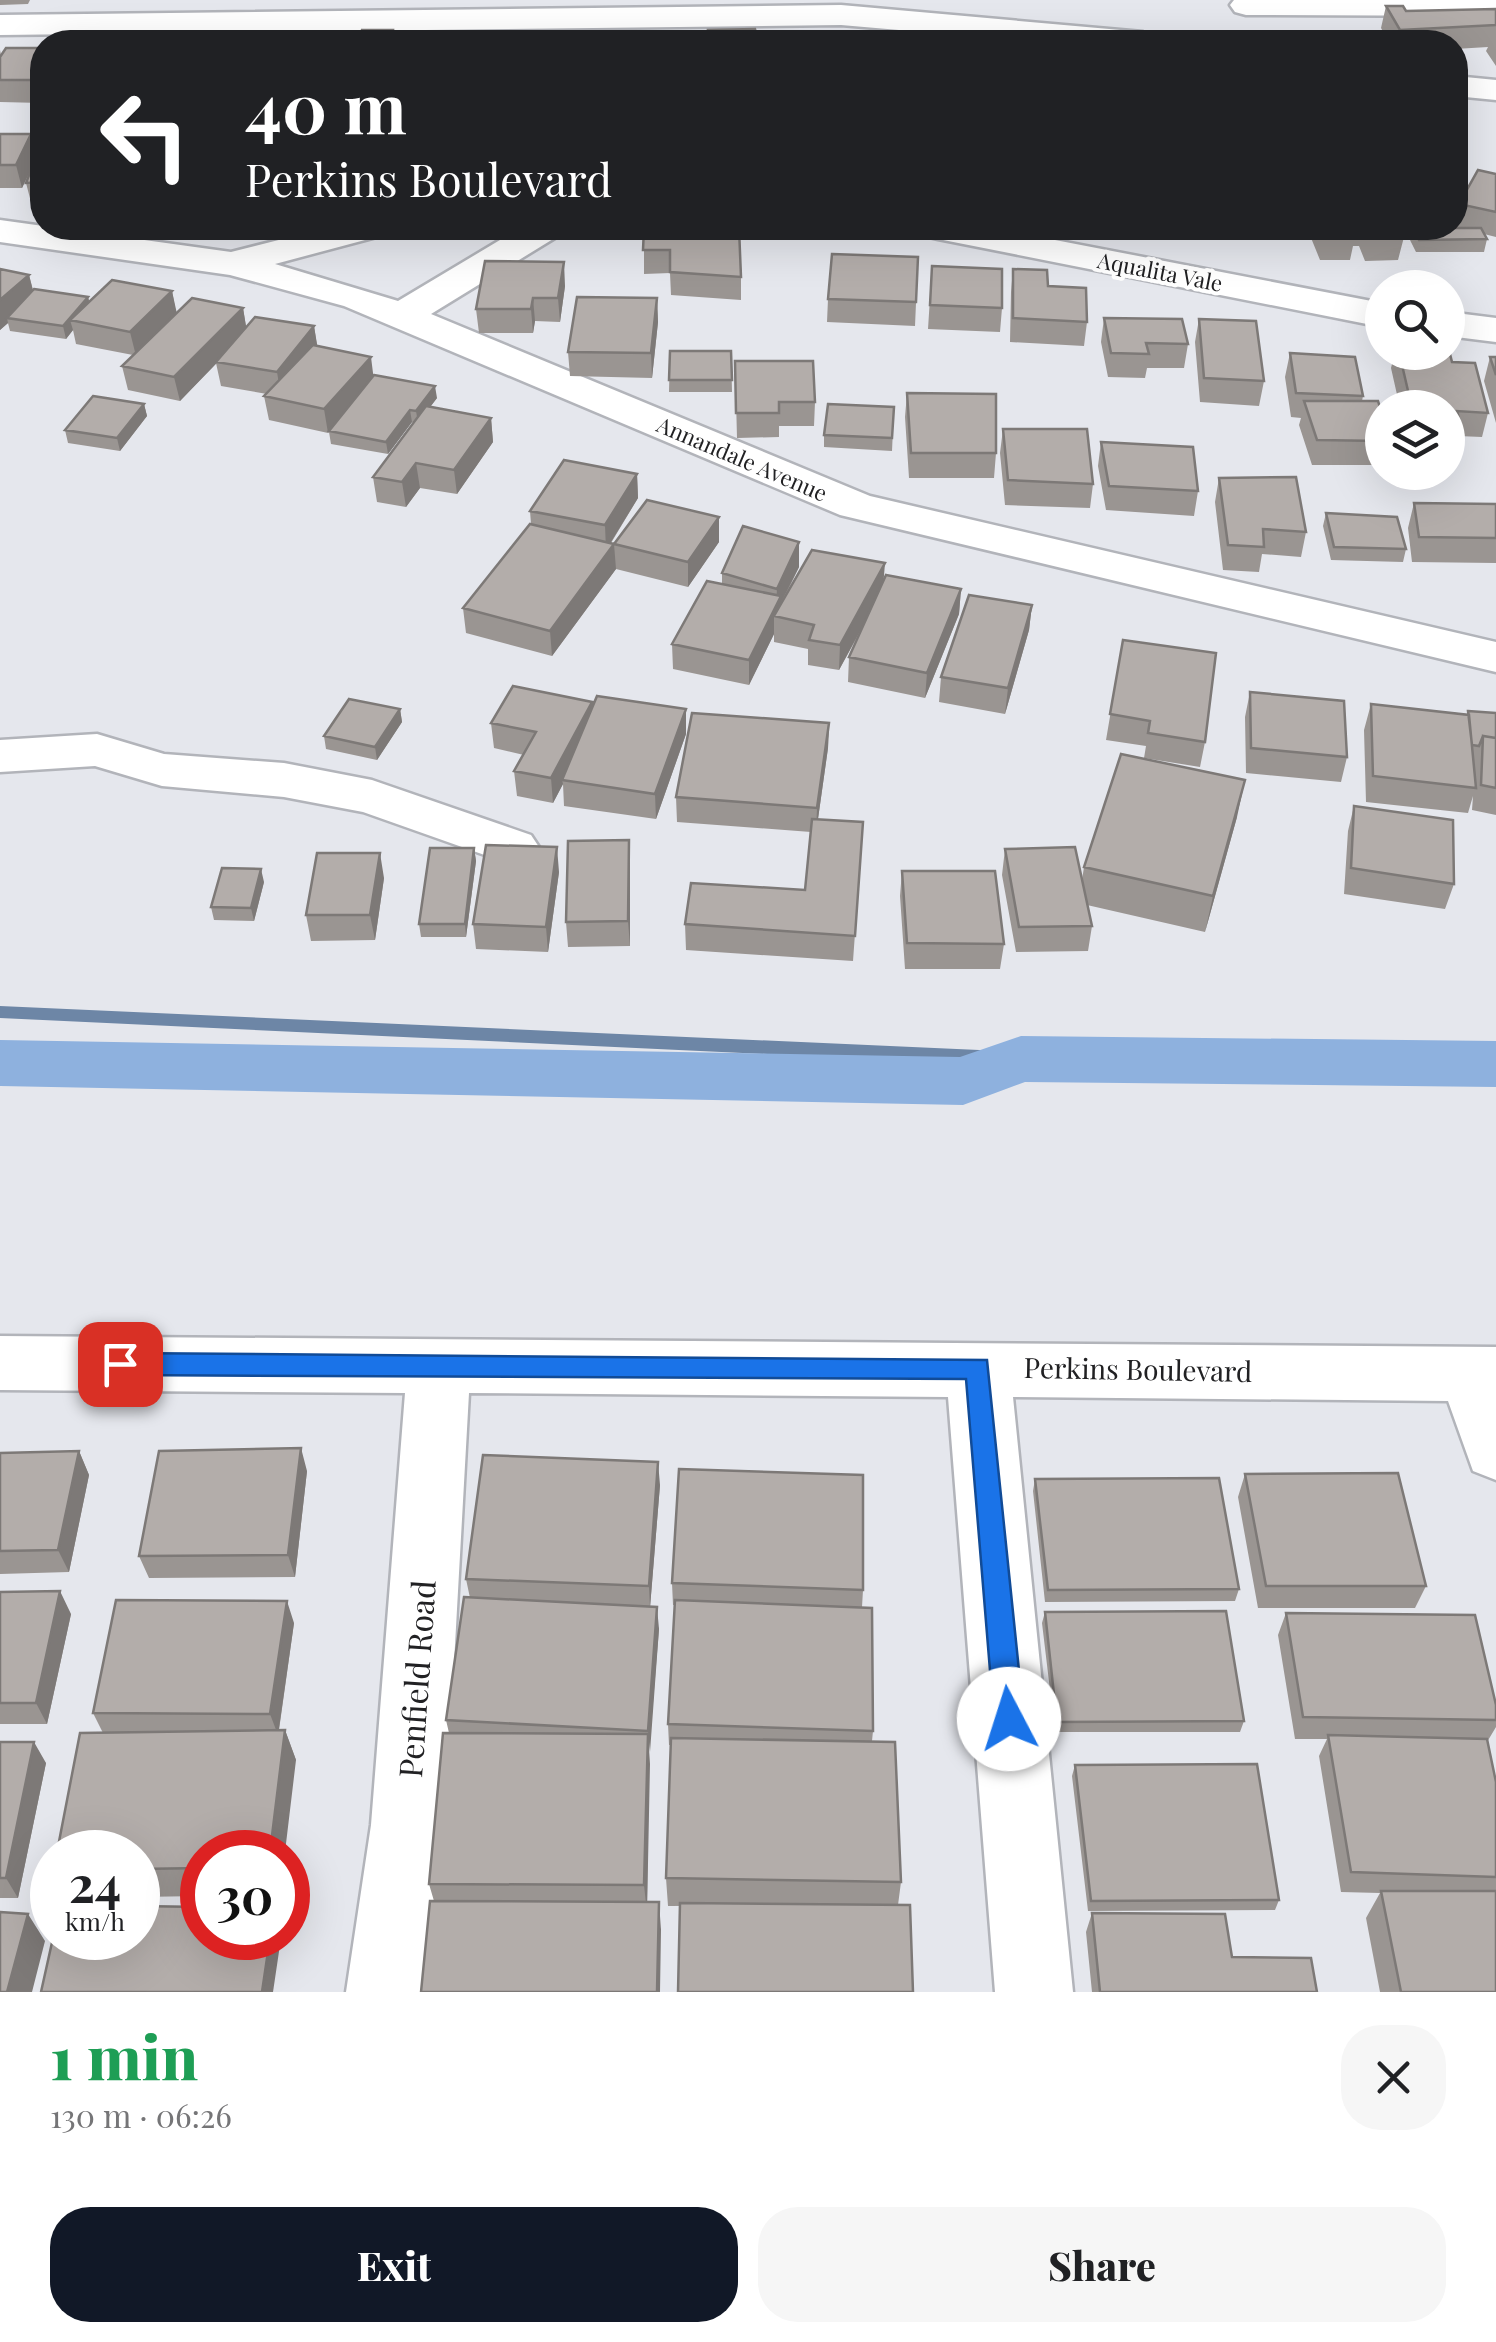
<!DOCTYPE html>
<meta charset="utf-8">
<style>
body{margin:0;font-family:"Playfair Display",serif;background:#f6f6f6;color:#202124;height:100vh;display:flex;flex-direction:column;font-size:38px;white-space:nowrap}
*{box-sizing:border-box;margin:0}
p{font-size:32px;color:#757577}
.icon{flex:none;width:55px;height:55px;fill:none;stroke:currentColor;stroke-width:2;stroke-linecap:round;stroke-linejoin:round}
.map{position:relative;height:1992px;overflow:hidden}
.panel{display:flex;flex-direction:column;background:#fff;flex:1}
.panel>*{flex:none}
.top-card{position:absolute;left:30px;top:30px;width:1438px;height:210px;border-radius:40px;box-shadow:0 10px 40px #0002;background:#202124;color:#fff;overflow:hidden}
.tools{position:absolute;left:1365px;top:270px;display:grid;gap:20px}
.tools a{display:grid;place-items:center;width:100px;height:100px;border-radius:50%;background:#fff;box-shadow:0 10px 40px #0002;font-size:50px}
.speed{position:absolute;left:30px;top:1830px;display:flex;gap:20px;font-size:50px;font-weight:700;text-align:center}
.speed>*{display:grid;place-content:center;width:130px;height:130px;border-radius:50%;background:#fff;box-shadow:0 10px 40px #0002;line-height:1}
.speed small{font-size:25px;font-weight:400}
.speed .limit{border:15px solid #d22;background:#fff;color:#111}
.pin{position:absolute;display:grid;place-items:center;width:85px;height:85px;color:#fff;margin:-42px;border-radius:20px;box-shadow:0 5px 15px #0006}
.me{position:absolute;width:110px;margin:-55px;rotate:355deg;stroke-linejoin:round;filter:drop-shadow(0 0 8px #0008)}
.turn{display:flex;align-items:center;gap:35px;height:210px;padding:0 50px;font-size:45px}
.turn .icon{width:130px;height:130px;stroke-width:2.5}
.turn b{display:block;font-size:70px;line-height:85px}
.round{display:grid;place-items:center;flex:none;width:105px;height:105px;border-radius:40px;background:#f6f6f6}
.head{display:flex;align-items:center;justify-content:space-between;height:170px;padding:0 50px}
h1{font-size:60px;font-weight:800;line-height:75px;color:#1e9e55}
.cta{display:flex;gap:20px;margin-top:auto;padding:20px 50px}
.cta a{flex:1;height:115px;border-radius:40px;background:#111827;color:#fff;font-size:40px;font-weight:800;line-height:115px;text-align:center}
.cta a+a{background:#f6f6f6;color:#202124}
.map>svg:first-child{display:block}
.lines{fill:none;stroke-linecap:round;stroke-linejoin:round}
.stream{fill:#6d86a6;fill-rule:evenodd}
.canal{fill:#8eb1de;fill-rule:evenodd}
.minor-casing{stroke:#b2b4ba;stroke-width:5}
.minor{fill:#fff;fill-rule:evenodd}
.wall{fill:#9a9592}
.shaded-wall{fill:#7d7977}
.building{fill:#b3adaa;stroke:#7d7977;stroke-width:2.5}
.route{fill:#1a73e8;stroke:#114b97;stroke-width:2.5}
.labels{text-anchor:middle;stroke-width:8;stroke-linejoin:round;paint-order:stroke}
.far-street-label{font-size:22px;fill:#212123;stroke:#fff}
.street-label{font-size:28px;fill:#212123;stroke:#fff}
.near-street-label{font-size:32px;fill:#212123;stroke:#fff}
</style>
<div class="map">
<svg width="1496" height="1992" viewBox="0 0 1496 1992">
<rect width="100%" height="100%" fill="#e5e7ed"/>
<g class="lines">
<path class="stream" d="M0,1006L1021,1052L1027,1054L1030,1059L1027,1064L1021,1066L0,1018Z"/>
<path class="canal" d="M1021,1036L1496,1041V1087L1025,1082L963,1105L0,1086V1040L960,1057Z"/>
<defs>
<path id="minor" d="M1234,0H1496V16L1246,15L1235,12L1230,5Z
M841,5L1143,32L1159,42H1039L841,25L0,35V15Z
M1455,76L1496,80V100L1455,96Z
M0,220L231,252L326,228H385L380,236L275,264L398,301L520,228H563L558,236L431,314L870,496L1496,642V672L840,515L344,306L230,275L0,242Z
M919,228H993L1382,303V327L938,239L925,236Z
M1448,312L1496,318V342L1448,336Z
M97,734L164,754L284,763L372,780L531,835L539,847L531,859L513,865L363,812L284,797L162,786L95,766L0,772V740Z
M0,1336L1496,1347V1480L1473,1471L1448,1401L1013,1397L1073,1992H995L948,1397L469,1393L445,1825L424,1992H346L371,1825L405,1393L0,1390Z"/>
</defs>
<use href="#minor" class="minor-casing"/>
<use href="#minor" class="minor"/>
</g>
<path class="wall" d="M0,0H30L28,4L0,5Z
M1386,6L1406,11L1496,9V66L1486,51L1488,47L1455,49V42H1389L1381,28Z
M42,48V103L0,102V50L1,55Z
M0,134H31L37,156L42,141V206H32L26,183L34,163L22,188H0Z
M1496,174V237L1484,234L1487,239L1484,252H1416L1410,240L1413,228H1455L1459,204Z
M644,228L741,277V300L671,295L670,273L644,274Z
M1226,228H1304L1303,232H1228Z
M1307,228H1400L1404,237L1398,260L1365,261L1359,246H1353L1350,260H1320Z
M918,257L915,326L827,322L828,299Z
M932,266L1002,308L1000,332L928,329Z
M0,269L29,275L33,290L88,297L89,301L172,291L176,313L243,308L246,327L314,326L317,346L374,375L437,398L430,407L491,418L493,442L457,494L420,488L406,507L377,502L373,477L414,423L412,422L388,454L331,444L329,432L328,433L269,420L264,396L267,394L221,386L216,363L180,401L128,390L122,366L133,355L76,344L73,330L66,339L10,331L8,323L0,330Z
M1013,269L1048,286L1087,322L1084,346L1010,342L1011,292Z
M565,286L560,322L535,321L533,333H479L476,309Z
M657,298L658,322L652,378L570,376L568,352Z
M1104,318L1188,344L1184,368H1147L1145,378L1108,377L1101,342Z
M1199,319L1264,381L1259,406L1200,402L1195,342Z
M670,351H731L732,392H669Z
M1395,352H1448L1452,362L1488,413L1482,437L1458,436L1454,451L1448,450V408H1400L1391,368Z
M1290,353L1363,396L1362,401L1382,414V465H1312L1299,425L1301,418L1291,417L1285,377Z
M1490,357H1496V423L1484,381Z
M735,361L815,402L814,426H779V437L737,438Z
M907,393L996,453L994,478H909L905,417Z
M144,404L147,416L120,451L68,443L65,430Z
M894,407L892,451L824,447V435Z
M1003,429L1093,484L1090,508L1005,505L1000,453Z
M1101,442L1198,491L1194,516L1106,510L1098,466Z
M637,474L638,498L611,543L719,542L688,587L616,569L552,656L466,633L463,608L531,524L530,511Z
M1219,478L1306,532L1301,557L1262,554L1259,572L1223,570L1215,502Z
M1414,503L1496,504V563L1412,562L1408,528Z
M1326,513L1406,549L1403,562L1331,560L1323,526Z
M799,567L781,605L884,580L961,589L959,614L925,698L848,682L849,657L865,623L839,670L808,665V649L774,642V634L749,685L673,669L672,644L722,584V573Z
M1032,605L1029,630L1005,714L939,702L941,677Z
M1123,640L1205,742L1200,767L1144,758L1146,746L1106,740Z
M1250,692L1347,757L1341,782L1246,773L1245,717Z
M1371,704L1467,714L1468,711L1496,713V815L1472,810L1473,796L1468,813L1366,802L1364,730Z
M592,708L686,709V734L656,819L564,806L563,784L553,803L517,796L514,771L524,755L494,748L491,723Z
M400,709L402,722L377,760L326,749L324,736Z
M829,723L828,748L818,819L863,822L853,961L686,950L685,924L805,890L811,832L677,822L676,797Z
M1354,806L1454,884L1445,909L1344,894L1348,831Z
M1237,817L1205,932L1087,905L1092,926L1088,951L1016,952L1002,875L1005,849L1082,880L1084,867Z
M474,848L476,861L466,937H421L419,924Z
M630,865V946L568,947L566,922Z
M902,871L1004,944L1000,969H905L900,896Z
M559,872L548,952L476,949L473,924Z
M384,878L375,940L311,941L306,915Z
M264,882L254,921L214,920L211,907Z
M79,1451L89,1475L69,1572L0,1574V1453Z
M307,1471L295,1577L149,1578L139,1556Z
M1245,1474L1426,1586L1415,1608H1258L1238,1497Z
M1035,1479L1239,1589L1235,1601L1045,1602L1033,1491Z
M660,1485L650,1607L659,1629L649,1752L647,1902L661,1930L434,1901L429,1884L449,1733L446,1720L470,1598L466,1579Z
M672,1583L863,1590L862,1607L873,1731L872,1741L901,1882L898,1905L668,1906L666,1878L671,1745H669L668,1724L675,1605H673Z
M0,1592L71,1614L47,1724H0Z
M1045,1612L1244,1721L1240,1732H1055L1042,1623Z
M1286,1613L1496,1705V1727L1487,1742L1496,1782V1992H1380L1366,1918L1380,1893L1341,1892L1319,1756L1327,1739H1295L1278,1635Z
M294,1623L279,1730H285L296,1760L202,1852V1896L138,1897V1852L103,1733L93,1713Z
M0,1742L46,1763L18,1898H0Z
M1075,1765L1279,1900L1275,1910L1088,1911L1072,1776Z
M1092,1913L1232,1957L1317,1992H1092L1086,1932Z"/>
<path class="shaded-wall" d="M31,134L37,156L22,188L16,165Z
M564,262L565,286L560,322L558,298Z
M29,275L35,299L7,318L8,323L0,330V300Z
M172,291L177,314L136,356L130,332Z
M88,297L91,309L70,320L73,330L66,339L63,326Z
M533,298L535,321L533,333L531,309Z
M657,298L658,322L652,378L651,353Z
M243,308L247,332L180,401L174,377Z
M314,326L318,350L281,396L277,372Z
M371,357L374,381L328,433L324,409Z
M435,386L437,398L418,423L416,411Z
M144,404L147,416L120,451L117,438Z
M410,410L412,422L388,454L386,442Z
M491,418L493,442L457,494L454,470Z
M416,463L420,488L406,507L402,482Z
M637,474L638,498L606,550L605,525Z
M719,517V542L688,587V562Z
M799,542V567L774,616V634L749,685V660L776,605L777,589Z
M614,544L616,569L552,656L550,631Z
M885,563L883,588L839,670L840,645Z
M961,589L959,614L925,698L927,673Z
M1032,605L1029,630L1005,714L1008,688Z
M592,702L593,727L562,780L563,784L553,803L551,778Z
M400,709L402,722L377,760L375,747Z
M686,709V734L656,819L655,794Z
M829,723L828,748L816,833L817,808Z
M1245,780L1237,817L1205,932L1213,896Z
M629,840L630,865V946L628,921Z
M557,847L559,872L548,952L546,927Z
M474,848L476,861L466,937L465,924Z
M380,853L384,878L375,940L370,915Z
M261,869L264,882L254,921L251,908Z
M301,1448L307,1471L295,1577L288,1555Z
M79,1451L89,1475L69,1572L58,1550Z
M658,1462L660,1485L650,1608L649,1586Z
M60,1591L71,1614L47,1724L36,1703Z
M287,1601L294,1623L278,1735L270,1714Z
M657,1607L659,1629L650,1752L648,1731Z
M285,1730L296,1760L285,1852H270Z
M648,1734L650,1764L647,1913L644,1885Z
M34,1742L46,1763L18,1898L6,1878Z
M659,1902L661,1930L660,1992H657Z
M28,1914L45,1941L32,1992H7Z
M270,1938H281L273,1992H262Z"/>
<path class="building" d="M1386,6H1403L1406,11L1496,9V25L1400,30Z
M755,29L758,42H710L708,30Z
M362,30H393L391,42H360Z
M772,33H821V42H772Z
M573,38V42H512L513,39Z
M6,48H42V80H0V57Z
M0,134H31L16,165H0Z
M42,141V182L26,183Z
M1478,170L1496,174V212L1459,204Z
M644,228H739L741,277L670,272V250H643Z
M1321,228H1351L1355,237H1325Z
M1366,228H1400L1404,237H1370Z
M1413,228H1481L1487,239L1419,240Z
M832,254L918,257L916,302L828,299Z
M485,261L564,262L558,298H533L531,309H476Z
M932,266L1002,269V308L930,305Z
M0,269L29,275L0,300Z
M1013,269L1047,270L1048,286L1086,288L1087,322L1013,318Z
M112,280L172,291L130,332L70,320Z
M34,289L88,297L63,326L7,318Z
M577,297L657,298L651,353L568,352Z
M192,298L243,308L174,377L122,366Z
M255,317L314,326L277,372L216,362Z
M1104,318L1182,319L1188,344L1146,343L1149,354L1111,353Z
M1199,319L1256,321L1264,381L1204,378Z
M313,345L371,357L324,409L264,396Z
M1448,346L1452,362L1475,363L1488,413L1457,411L1461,426H1448V408H1412L1399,352H1448Z
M670,351H731L732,380H669Z
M1290,353L1355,357L1363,396L1296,393Z
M1490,357H1496V375Z
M735,361H813L815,402H779V413H736Z
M374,375L435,386L416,411L410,410L386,442L329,431Z
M907,393L996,394V453H911Z
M93,396L144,404L117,438L65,430Z
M1304,401H1378L1382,414V441L1317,440Z
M828,404L894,407L892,438L824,435Z
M426,406L491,418L454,470L416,463L402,482L373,477Z
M1003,429H1087L1093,484L1008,480Z
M1101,442L1193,447L1198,491L1109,486Z
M564,460L637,474L605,525L530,511Z
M1296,477L1306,532L1263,529L1264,547L1228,545L1219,478Z
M647,500L719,517L688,562L614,544L550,631L463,608L530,524L614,544Z
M1414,503L1496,504V538L1419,537Z
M1326,513L1397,517L1406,549L1334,547Z
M743,526L799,542L777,589L722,573Z
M812,550L885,563L840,645L809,640L814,625L774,616Z
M886,575L961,589L927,673L849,657Z
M707,581L781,596L749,660L672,644Z
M969,595L1032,605L1008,688L941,677Z
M1123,640L1216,653L1205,742L1148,733L1150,721L1110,714Z
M513,686L592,702L551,778L514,771L536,732L491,723Z
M1250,692L1344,701L1347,757L1251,748Z
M597,696L686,709L655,794L562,780Z
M349,699L400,709L375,747L324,736Z
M1371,704L1469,715L1476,788L1373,776Z
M1468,711L1496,713V738L1483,736L1479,746L1472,745Z
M692,713L829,723L817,808L676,797Z
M1483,736L1496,738V788L1481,785Z
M1121,754L1245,780L1213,896L1084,867Z
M1354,806L1453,820L1454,884L1351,868Z
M812,819L863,822L855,936L685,924L691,883L805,890Z
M629,840L628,921L566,922L568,841Z
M486,845L557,847L546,927L473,924Z
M1075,847L1092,926L1019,927L1005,849Z
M430,848H474L465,924H419Z
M317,853H380L370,915H306Z
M222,868L261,869L251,908L211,907Z
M902,871H995L1004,944L907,943Z
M301,1448L288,1555L139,1556L159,1451Z
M79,1451L58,1550L0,1551V1453Z
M483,1455L658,1462L649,1586L466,1579Z
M679,1469L863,1475V1590L672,1583Z
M1398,1473L1426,1586H1266L1245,1474Z
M1219,1478L1239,1589L1048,1590L1035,1479Z
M60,1591L36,1703H0V1592Z
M464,1597L657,1607L648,1731L446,1720Z
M116,1600L287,1601L270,1714L93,1713Z
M675,1600L872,1608L873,1731L668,1724Z
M1226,1611L1244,1721L1057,1722L1045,1612Z
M1286,1613L1475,1615L1496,1705V1720L1303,1717Z
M285,1730L270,1852H202V1868L138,1869V1852H57L80,1733Z
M443,1733L648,1734L644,1885L429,1884Z
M1328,1735L1487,1739L1496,1782V1877L1351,1872Z
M671,1738L895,1742L901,1882L666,1878Z
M0,1742H34L6,1878H0Z
M1257,1764L1279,1900L1091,1901L1075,1765Z
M1381,1891H1496V1992H1401Z
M430,1901L659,1902L657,1992H421Z
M680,1903L910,1905L913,1992H678Z
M138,1906L202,1907V1938H270L262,1992H41L53,1938H138Z
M0,1912L28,1914L7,1992H0Z
M1092,1913L1225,1914L1232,1957L1311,1958L1317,1992H1100Z"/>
<path class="route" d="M120,1353L987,1360L1024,1719L1020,1729L1009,1733L999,1729L994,1719L966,1379L120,1375L110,1372L107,1364L110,1356Z"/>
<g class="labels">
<g class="far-street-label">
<text transform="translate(1160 272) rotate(11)" y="8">Aqualita Vale</text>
<text transform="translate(742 459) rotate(23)" y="8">Annandale Avenue</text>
</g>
<g class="street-label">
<text transform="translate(1138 1370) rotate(1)" y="10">Perkins Boulevard</text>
</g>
<g class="near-street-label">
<text transform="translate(418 1679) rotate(-86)" y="11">Penfield Road</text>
</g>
</g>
</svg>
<div class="tools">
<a><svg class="icon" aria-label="search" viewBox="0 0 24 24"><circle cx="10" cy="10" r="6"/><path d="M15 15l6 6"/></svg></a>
<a><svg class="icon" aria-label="layers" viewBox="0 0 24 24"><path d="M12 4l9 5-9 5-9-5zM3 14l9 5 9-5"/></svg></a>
</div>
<div class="speed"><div>24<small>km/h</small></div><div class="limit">30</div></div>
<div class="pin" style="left:120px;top:1364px;background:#d93025"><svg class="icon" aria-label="arrive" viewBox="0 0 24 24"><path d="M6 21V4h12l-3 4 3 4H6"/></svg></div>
<svg class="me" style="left:1009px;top:1719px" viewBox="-20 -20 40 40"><circle r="19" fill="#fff"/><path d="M0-13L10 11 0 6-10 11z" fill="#1a73e8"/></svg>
<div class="top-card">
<div class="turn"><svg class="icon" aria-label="left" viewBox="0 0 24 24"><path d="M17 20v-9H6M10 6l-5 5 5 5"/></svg><div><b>40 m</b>Perkins Boulevard</div></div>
</div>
</div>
<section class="panel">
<div class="head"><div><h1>1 min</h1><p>130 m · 06:26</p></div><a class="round"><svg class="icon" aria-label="close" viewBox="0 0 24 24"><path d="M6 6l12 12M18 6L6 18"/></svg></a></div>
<div class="cta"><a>Exit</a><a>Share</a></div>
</section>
